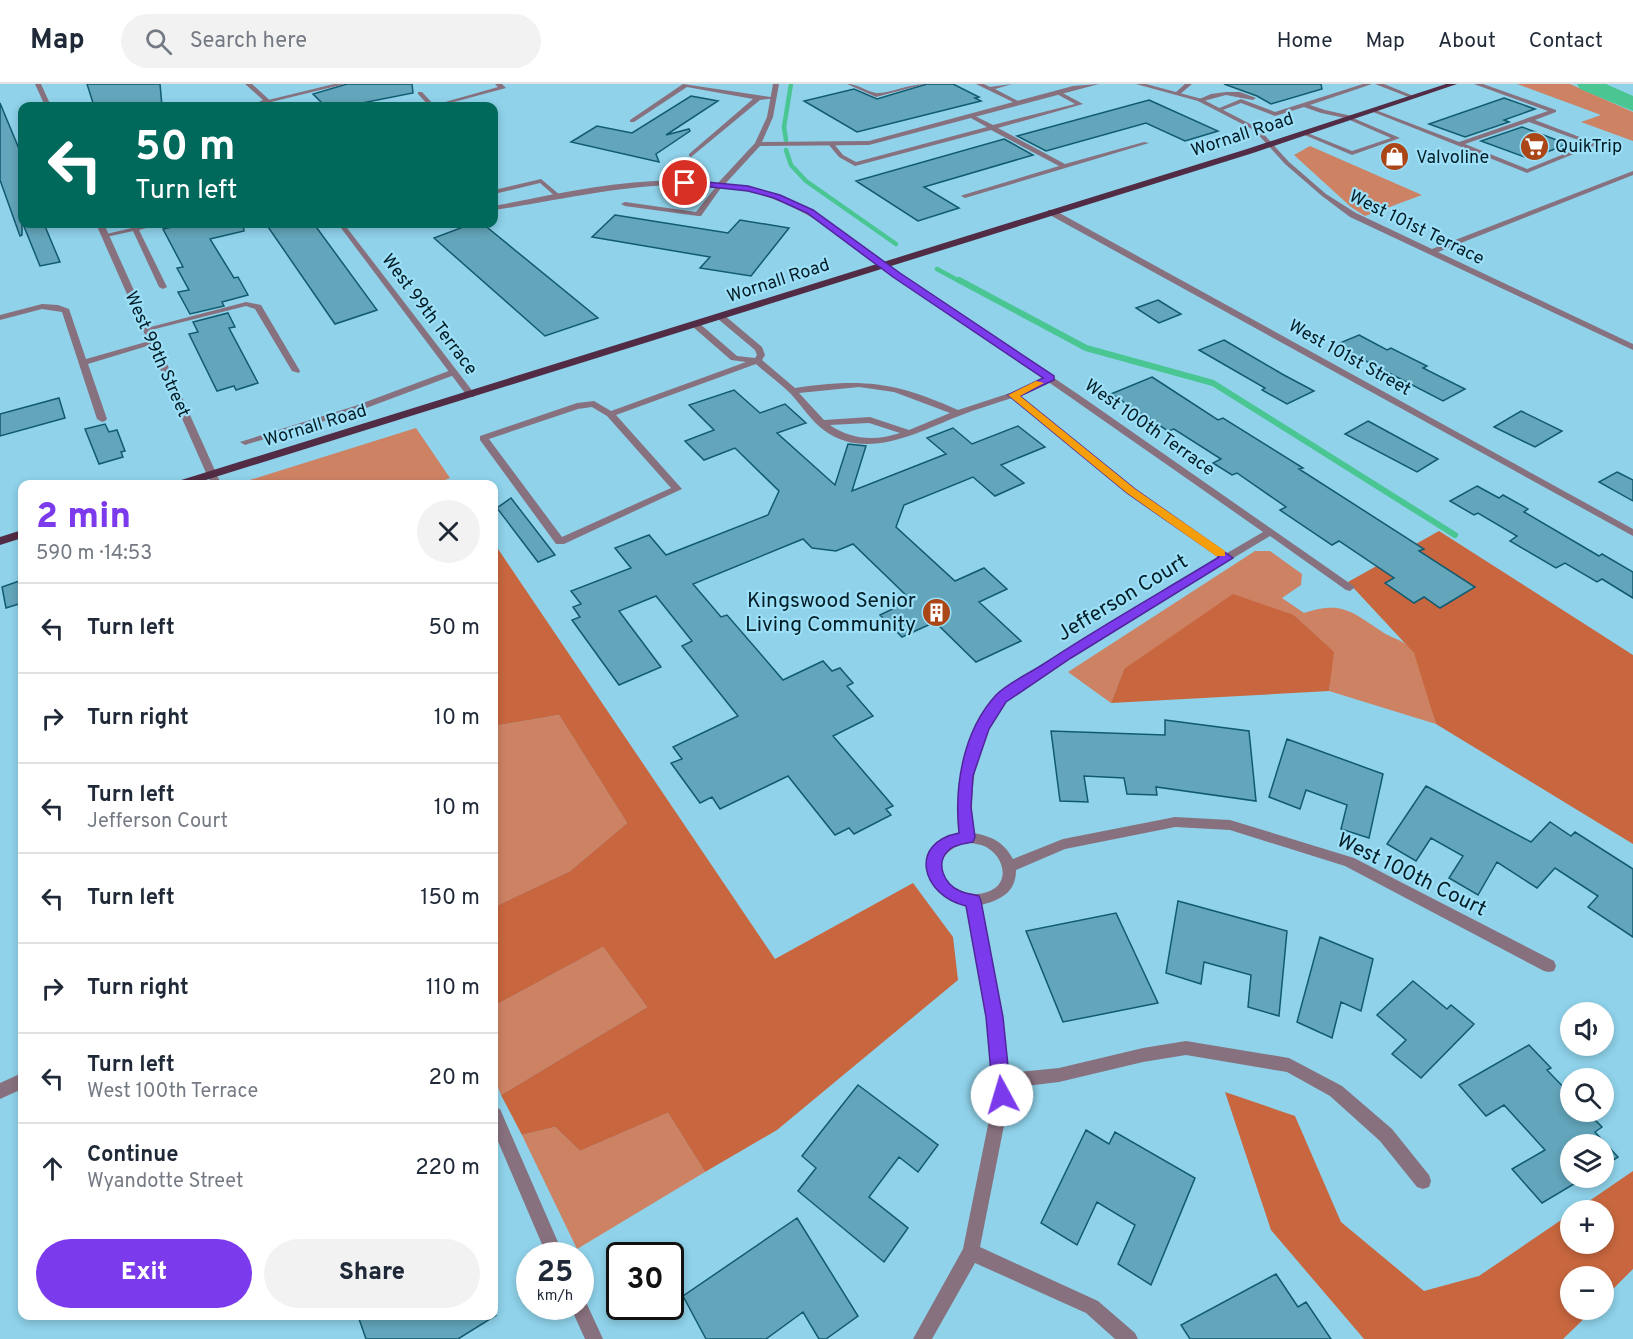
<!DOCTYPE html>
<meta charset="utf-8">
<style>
body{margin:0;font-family:Overpass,sans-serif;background:#f2f2f3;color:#1f2937;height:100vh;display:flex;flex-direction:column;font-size:22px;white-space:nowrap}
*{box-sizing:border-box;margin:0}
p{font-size:20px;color:#747a83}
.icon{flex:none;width:33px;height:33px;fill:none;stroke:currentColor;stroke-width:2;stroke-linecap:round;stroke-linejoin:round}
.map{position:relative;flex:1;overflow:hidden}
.drawer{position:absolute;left:18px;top:396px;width:480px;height:840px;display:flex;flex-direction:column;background:#fff;border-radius:12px;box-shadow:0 3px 9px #0003}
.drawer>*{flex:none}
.guide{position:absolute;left:18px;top:18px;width:480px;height:126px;border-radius:12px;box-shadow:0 3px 9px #0003;background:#00695c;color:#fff;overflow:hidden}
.controls{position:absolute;left:1560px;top:918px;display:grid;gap:12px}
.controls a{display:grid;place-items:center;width:54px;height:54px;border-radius:50%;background:#fff;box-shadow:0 3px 9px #0003;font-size:30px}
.speed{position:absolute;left:516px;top:1158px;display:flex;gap:12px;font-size:30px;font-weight:700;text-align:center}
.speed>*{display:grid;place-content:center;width:78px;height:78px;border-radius:50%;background:#fff;box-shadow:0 3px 9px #0003;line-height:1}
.speed small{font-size:15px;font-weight:400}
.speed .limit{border:3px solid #111;border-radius:9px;background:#fff;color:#111}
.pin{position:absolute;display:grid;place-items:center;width:51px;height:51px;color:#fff;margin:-26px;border:3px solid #fff;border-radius:50%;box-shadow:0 2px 6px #0007}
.me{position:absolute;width:66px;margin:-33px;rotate:354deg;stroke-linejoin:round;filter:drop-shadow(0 0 4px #0008)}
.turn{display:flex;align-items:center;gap:21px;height:126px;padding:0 18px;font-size:27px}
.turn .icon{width:78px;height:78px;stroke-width:2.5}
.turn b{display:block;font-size:42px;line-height:51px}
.round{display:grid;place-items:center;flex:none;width:63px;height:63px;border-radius:32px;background:#f2f2f3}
.head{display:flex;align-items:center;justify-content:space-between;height:102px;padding:0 18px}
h1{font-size:36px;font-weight:800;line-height:45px;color:#7c3aed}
.action{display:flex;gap:12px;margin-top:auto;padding:12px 18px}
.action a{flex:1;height:69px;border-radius:36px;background:#7c3aed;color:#fff;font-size:24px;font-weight:800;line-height:69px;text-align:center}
.action a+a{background:#f2f2f3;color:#1f2937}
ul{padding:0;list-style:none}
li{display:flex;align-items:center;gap:18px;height:90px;padding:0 18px;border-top:2px solid #e0e1e3}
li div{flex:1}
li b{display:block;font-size:22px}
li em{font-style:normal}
header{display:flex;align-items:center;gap:36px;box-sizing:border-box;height:84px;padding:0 30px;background:#fff;border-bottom:2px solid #e0e1e3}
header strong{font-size:28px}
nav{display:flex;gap:33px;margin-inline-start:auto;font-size:21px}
.search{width:420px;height:54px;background:#f2f2f3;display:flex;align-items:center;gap:15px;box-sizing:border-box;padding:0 21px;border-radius:33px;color:#747a83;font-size:22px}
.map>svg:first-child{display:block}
.green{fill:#cd8264}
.forest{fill:#c8673f}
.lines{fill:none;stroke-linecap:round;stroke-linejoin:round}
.stream-far1{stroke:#49c692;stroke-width:4.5}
.stream{stroke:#49c692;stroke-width:6}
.river{fill:#49c692;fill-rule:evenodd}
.building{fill:#63a5bb;stroke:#115b6f;stroke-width:1.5}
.service{fill:#88717e;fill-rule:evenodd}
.minor{fill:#88717e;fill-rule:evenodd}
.tertiary{fill:#88717e;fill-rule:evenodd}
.primary{fill:#512c44;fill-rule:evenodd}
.route{fill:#7c3aed;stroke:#51269a;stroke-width:1.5}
.slow{fill:#f59e0b}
.labels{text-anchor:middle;stroke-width:4.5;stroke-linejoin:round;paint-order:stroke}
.far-street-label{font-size:18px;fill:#021d26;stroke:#9cdff7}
.far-poi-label{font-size:18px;fill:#021d26;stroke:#9cdff7;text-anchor:start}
.street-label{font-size:21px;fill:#021d26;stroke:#9cdff7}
.poi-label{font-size:21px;fill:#021d26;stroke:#9cdff7;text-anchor:end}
</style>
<header>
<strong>Map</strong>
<div class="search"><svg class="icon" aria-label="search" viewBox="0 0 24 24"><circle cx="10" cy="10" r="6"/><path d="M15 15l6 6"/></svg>Search here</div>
<nav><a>Home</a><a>Map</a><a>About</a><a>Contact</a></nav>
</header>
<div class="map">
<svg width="1633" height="1255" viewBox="0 0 1633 1255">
<rect width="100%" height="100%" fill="#8fd2ea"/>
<path class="green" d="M1517,0H1570L1633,28V57L1581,38L1601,31Z
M1310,62L1422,111L1365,132L1351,123L1294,71Z
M416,344L450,394L435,400H237Z
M1255,467H1270L1302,490L1301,501L1282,514L1304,529C1343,516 1353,529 1384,549C1395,556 1406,556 1414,569C1422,583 1431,622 1436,640L1329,607L1333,568L1294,531L1124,585L1111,619L1068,588Z
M559,631L627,739L570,787L494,823V642Z
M603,863L647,923L501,1011L494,994V922Z
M668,1029L705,1088L577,1165L522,1051L555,1043L580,1067Z"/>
<path class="forest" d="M1439,447L1633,571V760L1436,640L1414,569L1348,498Z
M494,459L775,875L913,799L953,853L958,896L777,1046L705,1088L668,1029L580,1067L555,1043L522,1051L501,1011L647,923L603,863L494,922V823L570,787L627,739L559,631L494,642Z
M1233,510L1294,531L1334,568L1329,607L1111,619L1124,585Z
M1225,1008L1295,1032L1341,1138L1424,1207L1479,1192L1570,1130V1160H1604V1126H1576L1633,1087V1185L1604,1214V1192H1570V1226H1593L1563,1255H1364L1271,1146Z"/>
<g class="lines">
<path class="stream-far1" d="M786,56L784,43L791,0
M786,66L791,81L806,97L896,160
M937,185L961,198"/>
<path class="stream" d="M959,196L1086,264L1213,299L1455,451"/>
<path class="river" d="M1577,0H1606L1633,12V27L1580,5Z"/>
</g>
<path class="building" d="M87,0H160L162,22H94Z
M347,0H412L413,9L347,22L323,20L313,10Z
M927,0H953L979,13L975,14L981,17L857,48L804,17L854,5L877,15Z
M1224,0H1321L1322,5L1271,20L1257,12Z
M691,12L718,17L666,51L689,45L690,47L656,70L659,78L571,58L597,42L632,49Z
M1504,14L1535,25L1504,36L1509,38L1465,53L1429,40Z
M1149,16L1218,47L1185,57L1146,39L1046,67L1017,52Z
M0,19L22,72V151L20,152L0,96Z
M1522,43L1554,55L1567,60L1530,75L1481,57Z
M1004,55L1033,71L924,103L959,124L918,137L856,97Z
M615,131L728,149L740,136L789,144L751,192L700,184L710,173L592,153Z
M23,140H44L60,178L40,182Z
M187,140H243L244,147L210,155L234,194L238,193L248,211L222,218L224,222L190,230L178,208L189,206L177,184L183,183L163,145Z
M266,140H314L377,226L335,240Z
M471,140L474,142L483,140L598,234L545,252L434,154Z
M1158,216L1181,230L1159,239L1136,224Z
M228,229L235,243L229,244L258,299L236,306L234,302L217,307L189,250L198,248L193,238Z
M1359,251L1387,266L1391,264L1427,282L1423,284L1465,305L1443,317L1335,261Z
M1224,256L1282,290L1314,307L1287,320L1262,306L1265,304L1199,266Z
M1152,293L1218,336L1223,334L1303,384L1299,385L1424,465L1419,467L1475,503L1440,524L1424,513L1414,519L1385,499L1394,494L1339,457L1332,461L1280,426L1286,423L1237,389L1232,391L1213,379L1221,375L1174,345L1168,347L1111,310Z
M734,306L760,329L785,320L806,339L777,349L835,401L848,360L866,362L852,407L946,370L927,354L953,344L972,360L1018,342L1045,363L1001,381L1024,399L995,412L973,393L904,421L896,443L955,497L984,484L1007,505L979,518L1021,557L976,578L935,538L902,553L880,531L911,516L853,460L836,467L812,464L803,455L693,500L721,533L727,531L783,596L823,577L832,587L840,584L853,599L847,602L873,632L833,652L893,722L886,725L891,731L854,750L849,744L835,751L788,692L720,725L712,713L700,719L671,679L682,675L673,663L738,632L682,562L692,557L656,512L619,527L661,583L619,601L572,536L580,533L573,523L581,520L571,507L631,484L615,464L649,451L666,471L768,431L779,407L735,364L704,376L685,357L714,346L689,321Z
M59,314L65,334L0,352V330Z
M1521,327L1562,347L1535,363L1494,343Z
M1368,337L1438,375L1417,388L1345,350Z
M105,340L109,348L117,346L125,367L121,368L123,373L99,380L85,345Z
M1617,388L1633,396V417L1599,398Z
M1477,402L1499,414L1503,411L1528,425L1524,428L1599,472L1602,470L1633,488V514L1602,495L1597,498L1565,479L1556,484L1510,457L1517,452L1478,429L1474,431L1450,417Z
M511,414L555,471L538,478L497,424Z
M22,496V519L6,524L2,503Z
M1165,636L1249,647L1256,717L1156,703L1157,711L1127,710L1124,694L1084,692L1088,718L1060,717L1051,647L1165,651Z
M1287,655L1383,690L1369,754L1341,745L1347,721L1306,706L1300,725L1269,713Z
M1426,702L1531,758L1550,738L1571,752L1575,748L1633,785V853L1588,823L1598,812L1555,784L1537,804L1497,778L1478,811L1449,794L1463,772L1431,754L1416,777L1387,760Z
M1178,817L1287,847L1279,932L1248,923L1251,891L1204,878L1201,900L1166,889Z
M1116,829L1158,919L1063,938L1026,847Z
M1320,853L1373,875L1361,927L1341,918L1332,954L1297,938Z
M1413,897L1447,925L1451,921L1474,940L1421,994L1392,970L1406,956L1377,931Z
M1529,961L1551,984L1547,986L1570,1010V1028H1587L1602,1043L1595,1048L1618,1073L1604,1082V1060H1570V1094H1584L1542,1119L1512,1085L1545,1066L1504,1021L1486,1032L1459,1001Z
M858,1001L938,1061L918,1088L899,1073L869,1113L908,1144L884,1178L798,1107L816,1084L802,1072Z
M1086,1046L1109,1060L1115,1048L1195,1094L1151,1201L1118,1180L1135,1141L1097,1118L1077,1161L1041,1139Z
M797,1134L858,1232L826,1255H819L803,1228L766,1255H706L683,1212Z
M1276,1190L1298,1223L1306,1218L1331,1255H1190L1181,1241Z
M358,1232H495L458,1255H366Z"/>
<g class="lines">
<path class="service" d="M334,0H345L267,19L264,17Z
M683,0L777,14L760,16L691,73L689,72V70L753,15L687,3L634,38H630V36Z
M847,0C858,0 865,7 876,9C887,10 910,0 925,0L876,13Z
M976,0H984L990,3L1012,0L995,5L1022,19L1017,20Z
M1185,0H1192L1179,11H1175V9Z
M1363,0H1372L1310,21L1325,26L1352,32L1353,34L1400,54L1352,71L1300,49L1305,48L1352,67L1391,54L1345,34L1321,29L1304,23L1275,32L1241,19L1220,27L1217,25L1241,15L1275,28Z
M1375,0H1384L1416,13L1411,14Z
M1474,0H1483L1556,26V28L1535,36L1598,60L1527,89L1368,26L1373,25L1459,58L1548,27ZM1529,38L1589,60L1527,85L1465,60Z
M1057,6L1083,20L998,44L1065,80L1144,58L1149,59L965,114L961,112L963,111L1059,82L991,46L855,82L839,73L829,61L834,60L843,71L856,78L987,43L969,33V31H973L993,41L1075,20L1055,9Z
M418,8H422L435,22H429L418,10Z
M1226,8H1240L1256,14L1253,16L1226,11L1200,18L1197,16L1211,10Z
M541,95L560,111V113H556L540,99L494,110V106Z
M718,100L723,101L701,132H698L625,122L621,120L625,118L696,128Z
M246,218L261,221L300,287L299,289L292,287L255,225L246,222L147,247L143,245Z
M42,220L58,221L69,225L86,275L153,256L157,259L88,280L107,335L105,337L102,338L97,335L62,228L42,225L0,236V231Z
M718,231H724L762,263L765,271L762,276L795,304C864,294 895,298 958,326L1010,309L1048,292H1054V296L1019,312L1134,405L1232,474L1227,477L1223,476L1128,409L1012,314C994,320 976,325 959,332C918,348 867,377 825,347C811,337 802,322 791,310C780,299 767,290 756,280L616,331L682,405L564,460H556L480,356V352L577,319L594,317L611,327L746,278L731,276L693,243V239H699L737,272L755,274L757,271L755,266L718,235ZM859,303L894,308L950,329L909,346L870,333L824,336L799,309ZM592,323L607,332L671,404L562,453L489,355L578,325ZM869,339L900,349C876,357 851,356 830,341Z
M454,285L458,288L457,290L361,326L248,360L245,361L240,358L355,322Z"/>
<path class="minor" d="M245,0H252L276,22H270L266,19L250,22L263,16Z
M495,0H502L506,4L439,22H431L498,3Z
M773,0H779L773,33L762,58L869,57L1073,2L1099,0L869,61L760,62L725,100L774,110L819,132L923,205L1085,315L1355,503L1350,507L1346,506L1270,452L1135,533L1021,605C976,637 969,698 973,749C991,752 1004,758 1013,775L1063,755L1175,733L1230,736L1354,774L1554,877L1556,882L1554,887L1549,888L1544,887L1345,782L1230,746L1175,743L1065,765L1016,786C1016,809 1000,816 981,821L1001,933L1007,989L1059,984L1143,964L1186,957L1289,974L1342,1002L1392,1045L1429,1091L1431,1097L1429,1103L1423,1105L1417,1103L1380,1057L1330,1012L1287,988L1186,971L1143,978L1059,998L1009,1004L1010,1011L980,1163L1098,1217L1135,1249L1138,1255H1115L1086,1229L975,1179L932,1255H913L963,1165L994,1011L987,933L967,821C937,817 911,777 942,756C947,753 955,752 960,750C956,701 964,651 996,613C1010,596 1034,587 1053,575C1121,530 1193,489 1263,448C1149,368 1035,288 920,210C864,173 813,120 745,107C660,90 578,114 494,126V122C567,108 643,90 718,99L755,59L767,33ZM967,758C974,760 983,760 989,765C1002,773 1009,794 995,804C963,827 909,778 967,758Z
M1136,0H1146L1202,15L1258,44L1289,78L1326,110L1356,129L1432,165L1633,87V91L1438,168L1633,260V266L1350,133L1322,112L1285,80L1254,46L1198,17Z
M1048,126H1054L1633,445V452L1048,130Z
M149,140H161L139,146L167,203L163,205L159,203L133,147L106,153L102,151Z
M338,140H344L474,309V313H468Z
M212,388L215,389L222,400H212L207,391Z
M22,989V1005L0,1015V999Z
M494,1023L500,1025L564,1172H547L494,1048Z
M580,1214L585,1216L603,1255H585L570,1222H580Z"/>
<path class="tertiary" d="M35,0H41L51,22H45Z
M96,140H104L217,391L215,393L212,394L207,391Z"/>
<path class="primary" d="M1446,0H1457L1253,69L193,400H176L178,397L1247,65Z
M22,446V454L0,461V453Z"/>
</g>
<path class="route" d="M685,96L748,102L780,111L813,126L900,189L1054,292V296L1020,312L1135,405L1233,474L1071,574L1006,618L989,645L973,692L971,723L975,753L973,758C965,760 957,760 950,765C934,778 944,801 960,807C966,810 973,810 979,812L981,817L1003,933L1011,1011L1008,1017L1002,1020L996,1017L993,1011L986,933L966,822C921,811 908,759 959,749C954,702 963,647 996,611C1008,599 1028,590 1042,581C1099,543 1160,509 1219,473L1127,409L1008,311L1043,294L893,193L807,129L774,114L748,107L683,100L681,99Z"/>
<path class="slow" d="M1036,297L1044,299L1020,312L1135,405L1225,467V472H1216L1127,409L1008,311Z"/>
<defs>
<symbol id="supermarket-disc" viewBox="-11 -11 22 22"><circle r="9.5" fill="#ab4617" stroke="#9cdff7"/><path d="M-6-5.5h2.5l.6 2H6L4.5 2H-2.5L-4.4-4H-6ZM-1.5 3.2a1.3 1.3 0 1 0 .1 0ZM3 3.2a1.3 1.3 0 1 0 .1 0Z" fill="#fff"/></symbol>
<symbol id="shop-disc" viewBox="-11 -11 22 22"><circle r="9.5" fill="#ab4617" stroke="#9cdff7"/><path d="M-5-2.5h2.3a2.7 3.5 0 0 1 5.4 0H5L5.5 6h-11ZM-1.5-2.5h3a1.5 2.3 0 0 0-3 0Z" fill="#fff"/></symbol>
<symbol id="building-disc" viewBox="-11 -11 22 22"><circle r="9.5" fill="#ab4617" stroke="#9cdff7"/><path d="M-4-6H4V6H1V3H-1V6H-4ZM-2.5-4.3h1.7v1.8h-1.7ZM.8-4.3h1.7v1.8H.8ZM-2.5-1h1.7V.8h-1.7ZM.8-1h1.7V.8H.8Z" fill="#fff"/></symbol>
</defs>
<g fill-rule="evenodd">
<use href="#supermarket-disc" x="1518" y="46" width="33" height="33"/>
<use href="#shop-disc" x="1378" y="56" width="33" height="33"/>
<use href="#building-disc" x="920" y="512" width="33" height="33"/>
</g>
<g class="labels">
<g class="far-street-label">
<text transform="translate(1242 50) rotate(-18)" y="6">Wornall Road</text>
<text transform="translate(1417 143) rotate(26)" y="6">West 101st Terrace</text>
<text transform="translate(778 196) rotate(-18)" y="6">Wornall Road</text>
<text transform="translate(430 230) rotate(53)" y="6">West 99th Terrace</text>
<text transform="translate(158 270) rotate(66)" y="6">West 99th Street</text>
<text transform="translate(1350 273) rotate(29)" y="6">West 101st Street</text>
<text transform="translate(315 341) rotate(-17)" y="6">Wornall Road</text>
<text transform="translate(1150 343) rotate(35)" y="6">West 100th Terrace</text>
</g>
<g class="far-poi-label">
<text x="1555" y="68">QuikTrip</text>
<text x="1416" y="79">Valvoline</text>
</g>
<g class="street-label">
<text transform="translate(1122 513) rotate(-31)" y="7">Jefferson Court</text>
<text transform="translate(1412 790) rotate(26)" y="7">West 100th Court</text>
</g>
<g class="poi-label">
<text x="916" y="523">Kingswood Senior<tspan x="916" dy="24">Living Community</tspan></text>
</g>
</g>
</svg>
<div class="controls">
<a><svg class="icon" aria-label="sound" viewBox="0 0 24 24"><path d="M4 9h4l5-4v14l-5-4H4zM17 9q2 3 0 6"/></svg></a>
<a><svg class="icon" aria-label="search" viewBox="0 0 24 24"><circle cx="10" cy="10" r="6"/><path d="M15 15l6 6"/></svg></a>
<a><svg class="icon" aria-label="layers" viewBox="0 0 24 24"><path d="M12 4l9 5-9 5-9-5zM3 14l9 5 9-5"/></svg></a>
<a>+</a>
<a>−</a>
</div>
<div class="speed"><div>25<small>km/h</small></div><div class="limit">30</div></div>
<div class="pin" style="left:685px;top:99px;background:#d93025"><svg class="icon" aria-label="arrive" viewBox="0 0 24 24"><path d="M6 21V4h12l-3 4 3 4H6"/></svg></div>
<svg class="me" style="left:1002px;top:1011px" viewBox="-20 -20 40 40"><circle r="19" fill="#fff"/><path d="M0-13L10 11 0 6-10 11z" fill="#7c3aed"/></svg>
<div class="guide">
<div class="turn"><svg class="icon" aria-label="left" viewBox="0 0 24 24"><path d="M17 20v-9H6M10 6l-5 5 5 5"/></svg><div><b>50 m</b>Turn left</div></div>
</div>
<section class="drawer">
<div class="head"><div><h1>2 min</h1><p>590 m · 14:53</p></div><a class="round"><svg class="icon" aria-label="close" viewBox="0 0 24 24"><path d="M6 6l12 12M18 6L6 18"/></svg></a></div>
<ul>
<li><svg class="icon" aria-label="left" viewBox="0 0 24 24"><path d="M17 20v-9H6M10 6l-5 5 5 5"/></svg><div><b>Turn left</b></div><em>50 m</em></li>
<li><svg class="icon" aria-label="right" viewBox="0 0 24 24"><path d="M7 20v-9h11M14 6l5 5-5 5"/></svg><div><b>Turn right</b></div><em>10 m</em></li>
<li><svg class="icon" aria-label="left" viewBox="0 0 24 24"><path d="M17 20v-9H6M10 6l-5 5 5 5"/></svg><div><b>Turn left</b><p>Jefferson Court</p></div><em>10 m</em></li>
<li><svg class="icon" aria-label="left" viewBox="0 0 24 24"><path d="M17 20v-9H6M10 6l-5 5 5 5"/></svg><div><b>Turn left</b></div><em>150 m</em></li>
<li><svg class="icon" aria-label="right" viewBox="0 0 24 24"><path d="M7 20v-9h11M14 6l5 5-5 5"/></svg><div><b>Turn right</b></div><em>110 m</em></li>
<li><svg class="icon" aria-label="left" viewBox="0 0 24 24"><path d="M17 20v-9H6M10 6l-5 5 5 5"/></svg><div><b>Turn left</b><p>West 100th Terrace</p></div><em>20 m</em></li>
<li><svg class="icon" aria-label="ahead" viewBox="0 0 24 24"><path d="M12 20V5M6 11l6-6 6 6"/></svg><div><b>Continue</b><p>Wyandotte Street</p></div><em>220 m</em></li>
</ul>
<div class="action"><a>Exit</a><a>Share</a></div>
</section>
</div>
